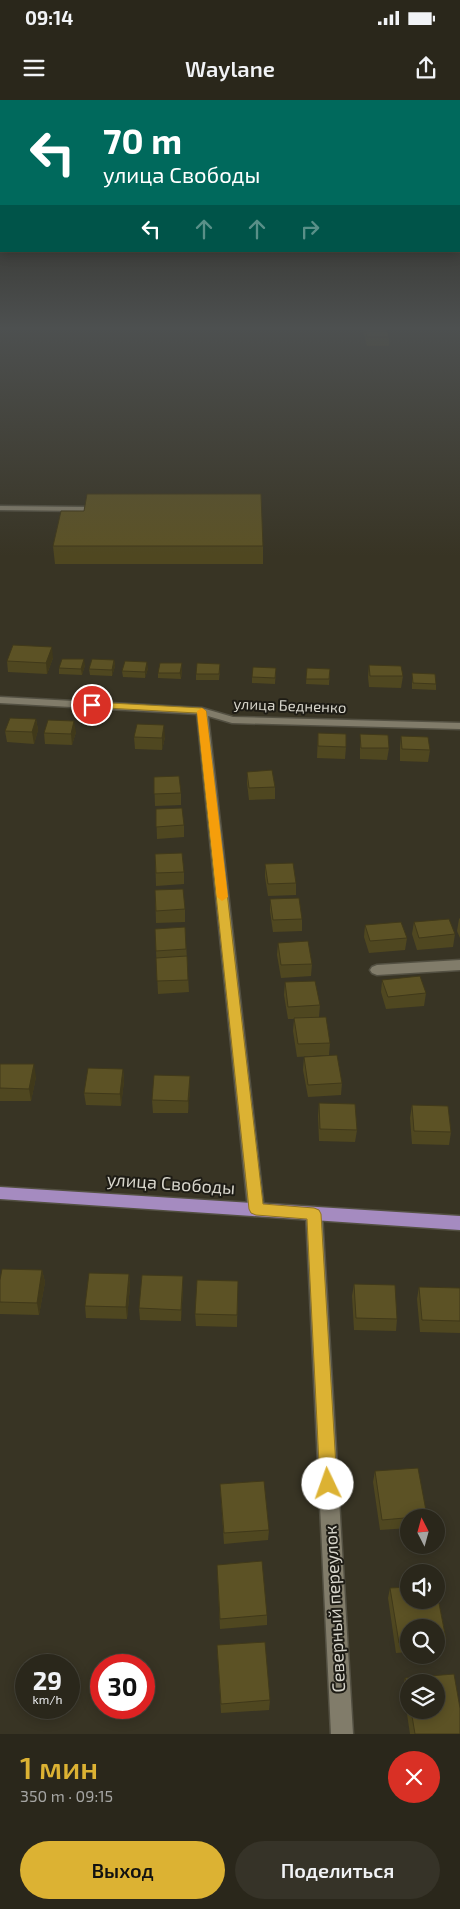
<!DOCTYPE html>
<html lang="ru">
<meta charset="utf-8">
<style>
body{margin:0;font-family:"Exo 2",sans-serif;background:#363328;color:#f1f3f6;height:100vh;display:flex;flex-direction:column;font-size:19px;white-space:nowrap}
*{box-sizing:border-box;margin:0}
p{font-size:16px;color:#a5a5a3}
.icon{flex:none;width:28px;height:28px;fill:none;stroke:currentColor;stroke-width:2;stroke-linecap:round;stroke-linejoin:round}
.map{position:relative;height:1634px;overflow:hidden}
.side{display:flex;flex-direction:column;background:#2a271b;flex:1}
.side>*{flex:none}
.top-card{position:absolute;left:0px;top:0px;width:460px;height:152px;box-shadow:0 2px 12px #0003,0 0 0 1px #46443a;background:#00695c;color:#fff;overflow:hidden}
.needle{width:32px;rotate:354deg}
.controls{position:absolute;left:400px;top:1409px;display:grid;gap:10px}
.controls a{display:grid;place-items:center;width:45px;height:45px;border-radius:50%;background:#2a271b;box-shadow:0 2px 12px #0003,0 0 0 1px #46443a;font-size:25px}
.speed{position:absolute;left:15px;top:1554px;display:flex;gap:10px;font-size:25px;font-weight:700;text-align:center}
.speed>*{display:grid;place-content:center;width:65px;height:65px;border-radius:50%;background:#2a271b;box-shadow:0 2px 12px #0003,0 0 0 1px #46443a;line-height:1}
.speed small{font-size:12px;font-weight:400}
.speed .limit{border:8px solid #d22;background:#fff;color:#111}
.pin{position:absolute;display:grid;place-items:center;width:42px;height:42px;color:#fff;margin:-21px;border:2px solid #fff;border-radius:50%;box-shadow:0 1px 5px #0007}
.me{position:absolute;width:55px;margin:-28px;rotate:357deg;stroke-linejoin:round;filter:drop-shadow(0 0 4px #0008)}
.turn{display:flex;align-items:center;gap:18px;height:105px;padding:0 20px;font-size:22px}
.turn .icon{width:65px;height:65px;stroke-width:2.5}
.turn b{display:block;font-size:35px;line-height:42px}
.lanes{display:flex;align-items:center;height:48px;padding:0 20px;background:#0003;justify-content:center;gap:25px;direction:ltr}
.lanes .off{opacity:.35}
.round{display:grid;place-items:center;flex:none;width:52px;height:52px;border-radius:26px;background:#363328}
.headline{display:flex;align-items:center;justify-content:space-between;height:85px;padding:0 20px}
h1{font-size:30px;font-weight:600;line-height:38px;color:#dcb233}
.cta{display:flex;gap:10px;margin-top:auto;padding:10px 20px}
.cta a{flex:1;height:58px;border-radius:30px;background:#dcb233;color:#111;font-size:20px;font-weight:600;line-height:58px;text-align:center}
.cta a+a{background:#363328;color:#f1f3f6}
.status{display:flex;justify-content:space-between;align-items:center;height:35px;padding:0 25px;background:#2a271b;direction:ltr}
.status svg{height:14px;fill:currentColor}
header{display:flex;justify-content:space-between;align-items:center;height:65px;padding:0 20px;background:#2a271b;font-size:22px;font-weight:600}
.map>svg:first-child{display:block}
.lines{fill:none;stroke-linecap:round;stroke-linejoin:round}
.minor-casing{stroke:#535042;stroke-width:3}
.major-casing{stroke:#535042;stroke-width:3}
.minor{fill:#817c6a;fill-rule:evenodd}
.major{fill:#a58bc0;fill-rule:evenodd}
.wall{fill:#4f4720;fill-rule:evenodd}
.shaded-wall{fill:#40391a}
.building{fill:#5c5225;stroke:#40391a}
.route{fill:#dcb233;stroke:#8f7421}
.slow{fill:#f59e0b}
.labels{text-anchor:middle;stroke-width:4;stroke-linejoin:round;paint-order:stroke}
.street-label{font-size:15px;fill:#d7d5cb;stroke:#1e1c15}
.near-street-label{font-size:18px;fill:#d7d5cb;stroke:#1e1c15}
</style>
<div class="status"><b>09:14</b><svg viewBox="0 0 49 12"><path d="M0 12V9h3v3zM5 12V6h3v6zM10 12V3h3v9zM15 12V0h3v12zM26 1h20v11H26zM47 4h2v5h-2z"/></svg></div>
<header><svg class="icon" aria-label="menu" viewBox="0 0 24 24"><path d="M4 6h16M4 12h16M4 18h16"/></svg>Waylane<svg class="icon" aria-label="share" viewBox="0 0 24 24"><path d="M12 15V3M7 8l5-5 5 5M5 13v7h14v-7"/></svg></header>
<div class="map">
<svg width="460" height="1634" viewBox="0 0 460 1634">
<rect width="100%" height="100%" fill="#383424"/>
<g class="lines">
<defs>
<path id="minor" d="M0,406L86,407L90,409L86,411L0,410Z
M0,597L202,608L233,617L460,623V629L232,623L208,616L264,1109L262,1114L256,1116L250,1114L248,1109L197,614L0,603Z
M460,860V870L377,875L372,873L370,870L372,867L377,865Z
M314,1107L320,1109L322,1114L353,1634H331L306,1114L308,1109Z"/>
<path id="major" d="M0,1087L460,1116V1130L0,1099Z"/>
</defs>
<use href="#minor" class="minor-casing"/>
<use href="#major" class="major-casing"/>
<use href="#minor" class="minor"/>
<use href="#major" class="major"/>
</g>
<path class="wall" d="M362,227H386L389,237V246H367Z
M53,446H263V464H55Z
M53,558L47,574L8,572L7,561Z
M114,560L115,566L112,576L90,575L89,569Z
M85,565L82,575L59,574V568Z
M369,565L403,576L401,588L369,587L368,577Z
M148,568L145,578L123,577L122,571Z
M276,568L275,584L252,583V577Z
M307,568L330,569L329,585L306,584Z
M182,569L181,579L158,578V573Z
M220,570L219,580H196V574Z
M412,573L436,584V590L412,589Z
M36,619L38,630L34,644L7,642L5,631Z
M76,632L72,645L45,644L44,633Z
M318,633L346,647L345,659L317,658Z
M360,634L389,648L387,660L360,659Z
M401,636L430,650L428,662L400,661V647Z
M134,637H165L162,650L135,649Z
M247,672L275,687V699L249,700L247,683Z
M154,677L181,693V705L155,706Z
M156,709L184,725V737L157,739Z
M155,754L184,772V784L156,786Z
M265,764L296,783V795L268,796L265,777Z
M155,790L185,809V822L156,823Z
M270,799L302,819V831L273,832L270,811Z
M460,818V838L457,831L459,819Z
M414,822L455,834L453,847L417,850L412,834Z
M365,825L407,838L405,850L369,853L364,837Z
M185,827L189,892L158,894L156,851Z
M278,843L312,864L311,876L281,878L277,855Z
M382,880L426,893L424,906L386,909L381,892Z
M285,882L320,905L319,917L330,943L329,955L297,957L293,931L294,919H288L284,895Z
M304,957L342,983L341,995L308,997L303,970Z
M0,964L36,977L31,1001H0Z
M123,969L124,981L121,1006L86,1005L84,993Z
M190,989L188,1013H153L152,1000Z
M319,1003L357,1030L355,1042L319,1041L318,1016Z
M412,1005L451,1032L449,1045L412,1044L410,1018Z
M42,1170L45,1182L39,1215L0,1214V1180Z
M129,1174L130,1186L127,1219L86,1218L85,1206Z
M183,1176V1188L181,1221L140,1220L139,1208Z
M238,1181L237,1227L196,1226L195,1214Z
M354,1184L397,1219L396,1231L354,1230L352,1196Z
M419,1187L460,1188V1233L420,1232L417,1199Z
M375,1371L427,1416V1418H409V1428L380,1430L373,1382Z
M220,1384L269,1430L268,1440L224,1444Z
M217,1465L267,1515V1525L220,1529Z
M409,1487V1500H436V1488L446,1539L443,1549L436,1550V1528H409V1552L396,1553L388,1498L390,1488Z
M217,1545L270,1600L269,1610L221,1613Z
M405,1578L460,1634H410L403,1587ZM409,1582L436,1610H409Z"/>
<path class="shaded-wall" d="M52,547L53,558L47,574L46,563Z
M84,559L85,565L82,575L81,569Z
M114,560L115,566L112,576V570Z
M147,562L148,568L145,578V572Z
M182,563V569L181,579L180,573Z
M36,619L38,630L34,644L32,632Z
M74,621L76,632L72,645L71,634Z
M164,625L165,637L162,650V638Z
M34,964L36,977L31,1001L29,989Z
M123,969L124,981L121,1006L120,994Z
M190,976V989L188,1013V1001Z
M42,1170L45,1182L39,1215L37,1203Z
M129,1174L130,1186L127,1219L126,1207Z
M183,1176V1188L181,1221V1210Z"/>
<path class="building" d="M365,227H386L389,237H367Z
M87,394H261L263,446H53L61,411H84Z
M13,545L52,547L46,563L7,561Z
M62,559H84L81,569L59,568Z
M92,559L114,560L112,570L89,569Z
M125,561L147,562L145,572L122,571Z
M160,563H182L180,573H158Z
M197,563L220,564L219,574H196Z
M369,565L401,566L403,576H370Z
M253,567L276,568L275,578L252,577Z
M307,568L330,569L329,579H306Z
M412,573L435,574L436,584L413,583Z
M10,618L36,619L32,632L5,631Z
M48,620L74,621L71,634L44,633Z
M137,624L164,625L162,638L134,637Z
M318,633L346,634V647L318,646Z
M360,634L388,635L389,648H361Z
M401,636L428,637L430,650L402,649Z
M272,670L275,687L249,688L247,672Z
M179,676L181,693L154,694V677Z
M182,708L184,725L156,727V709Z
M182,753L184,772L156,773L155,754Z
M293,763L296,783L268,784L265,764Z
M183,789L185,809L156,811L155,790Z
M299,798L302,819L273,820L270,799Z
M449,819L455,834L419,838L414,822Z
M401,822L407,838L370,841L365,825Z
M185,827L186,849L156,851L155,829Z
M308,841L312,864L281,865L278,843Z
M187,856L188,880L157,881L156,858Z
M420,876L426,893L388,897L382,880Z
M315,881L320,905L288,907L285,882Z
M326,917L330,943L298,944L294,918Z
M337,955L342,983L308,985L304,957Z
M0,964H34L29,989L0,988Z
M88,968L123,969L120,994L84,993Z
M154,975L190,976L188,1001L152,1000Z
M319,1003L355,1004L357,1030L320,1029Z
M412,1005L448,1006L451,1032L414,1031Z
M2,1169L42,1170L37,1203L0,1202V1180Z
M89,1173L129,1174L126,1207L85,1206Z
M142,1175L183,1176L181,1210L139,1208Z
M197,1180L238,1181L237,1215L195,1214Z
M354,1184L395,1185L397,1219L356,1218Z
M419,1187L460,1188V1221L422,1220Z
M418,1368L427,1416L382,1420L375,1371Z
M264,1381L269,1430L224,1433L220,1384Z
M262,1461L267,1515L220,1519L217,1465Z
M409,1487V1500H436V1488L446,1539L436,1540V1528H409V1543H399L390,1488Z
M265,1542L270,1600L221,1604L217,1545Z
M454,1574L460,1608V1634H415L411,1610H436V1582H409V1598L405,1578Z"/>
<linearGradient id="sky" x2="0" y2="1"><stop stop-color="#1f1d14"/><stop offset="0.5" stop-color="#4d5050"/><stop offset="1" stop-color="#4d5050" stop-opacity="0"/></linearGradient>
<rect width="460" height="456" fill="url(#sky)"/>
<path class="route" d="M92,602L202,608L206,611L263,1104L314,1108L319,1110L321,1114L337,1384L334,1389L328,1392L322,1389L320,1384L307,1119L256,1115L251,1113L249,1109L197,613L88,607V603Z"/>
<path class="slow" d="M202,608L206,611L228,797L222,801L217,797L197,611Z"/>
<g class="labels">
<g class="street-label">
<text transform="translate(290 606) rotate(2)" y="5">улица Бедненко</text>
</g>
<g class="near-street-label">
<text transform="translate(171 1084) rotate(4)" y="6">улица Свободы</text>
<text transform="translate(335 1509) rotate(-93)" y="6">Северный переулок</text>
</g>
</g>
</svg>
<div class="controls">
<a><svg class="needle" viewBox="-14 -14 28 28"><path d="M0-13l5 13h-10z" fill="#e53935"/><path d="M0 13l5-13h-10z" fill="#a5a5a3"/></svg></a>
<a><svg class="icon" aria-label="sound" viewBox="0 0 24 24"><path d="M4 9h4l5-4v14l-5-4H4zM17 9q2 3 0 6"/></svg></a>
<a><svg class="icon" aria-label="search" viewBox="0 0 24 24"><circle cx="10" cy="10" r="6"/><path d="M15 15l6 6"/></svg></a>
<a><svg class="icon" aria-label="layers" viewBox="0 0 24 24"><path d="M12 4l9 5-9 5-9-5zM3 14l9 5 9-5"/></svg></a>
</div>
<div class="speed"><div>29<small>km/h</small></div><div class="limit">30</div></div>
<div class="pin" style="left:92px;top:605px;background:#d93025"><svg class="icon" aria-label="arrive" viewBox="0 0 24 24"><path d="M6 21V4h12l-3 4 3 4H6"/></svg></div>
<svg class="me" style="left:328px;top:1384px" viewBox="-20 -20 40 40"><circle r="19" fill="#fff"/><path d="M0-13L10 11 0 6-10 11z" fill="#dcb233"/></svg>
<div class="top-card">
<div class="turn"><svg class="icon" aria-label="left" viewBox="0 0 24 24"><path d="M17 20v-9H6M10 6l-5 5 5 5"/></svg><div><b>70 m</b>улица Свободы</div></div>
<div class="lanes"><svg class="icon" aria-label="left" viewBox="0 0 24 24"><path d="M17 20v-9H6M10 6l-5 5 5 5"/></svg><svg class="icon off" aria-label="ahead" viewBox="0 0 24 24"><path d="M12 20V5M6 11l6-6 6 6"/></svg><svg class="icon off" aria-label="ahead" viewBox="0 0 24 24"><path d="M12 20V5M6 11l6-6 6 6"/></svg><svg class="icon off" aria-label="right" viewBox="0 0 24 24"><path d="M7 20v-9h11M14 6l5 5-5 5"/></svg></div>
</div>
</div>
<section class="side">
<div class="headline"><div><h1>1 мин</h1><p>350 m · 09:15</p></div><a class="round" style="background:#d93025;color:#fff"><svg class="icon" aria-label="close" viewBox="0 0 24 24"><path d="M6 6l12 12M18 6L6 18"/></svg></a></div>
<div class="cta"><a>Выход</a><a>Поделиться</a></div>
</section>
